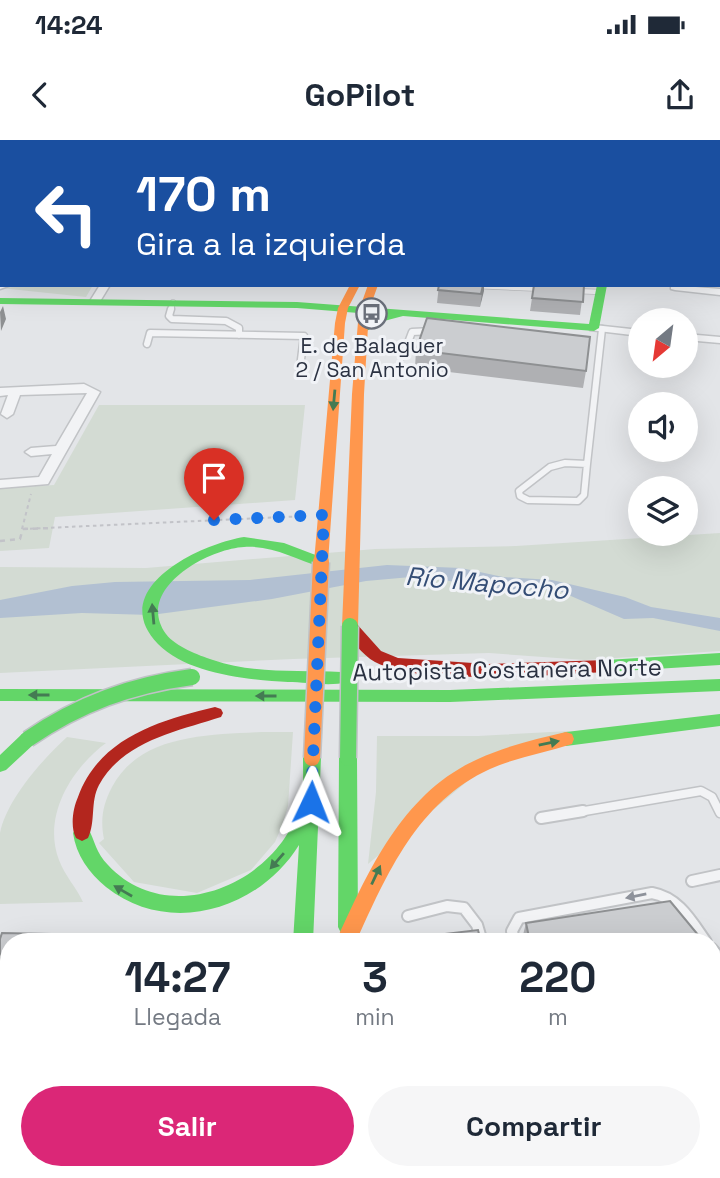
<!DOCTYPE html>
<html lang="es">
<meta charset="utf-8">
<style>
body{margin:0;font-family:"Space Grotesk",sans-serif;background:#f6f6f7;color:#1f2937;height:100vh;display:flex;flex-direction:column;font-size:26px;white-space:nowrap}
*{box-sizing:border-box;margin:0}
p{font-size:23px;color:#747a83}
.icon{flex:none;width:38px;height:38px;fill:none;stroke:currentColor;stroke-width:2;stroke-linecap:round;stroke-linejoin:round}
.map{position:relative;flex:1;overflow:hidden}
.drawer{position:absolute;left:0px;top:793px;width:721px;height:247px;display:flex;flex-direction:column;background:#fff;border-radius:28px 28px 0 0;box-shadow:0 7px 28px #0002}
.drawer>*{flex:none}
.hud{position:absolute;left:0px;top:0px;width:721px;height:147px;box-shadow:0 7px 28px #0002;background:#1a4fa0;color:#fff;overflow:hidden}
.needle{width:46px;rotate:209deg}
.controls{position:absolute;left:628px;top:168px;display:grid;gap:14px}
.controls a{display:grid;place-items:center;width:70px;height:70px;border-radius:50%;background:#fff;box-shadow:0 7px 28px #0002;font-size:35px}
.pin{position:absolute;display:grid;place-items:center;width:60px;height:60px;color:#fff;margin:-72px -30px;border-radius:50% 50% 50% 0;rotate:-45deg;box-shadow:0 0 7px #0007}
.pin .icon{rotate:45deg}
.me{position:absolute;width:77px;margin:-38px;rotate:2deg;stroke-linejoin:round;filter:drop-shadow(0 0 5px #0008)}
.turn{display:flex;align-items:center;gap:24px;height:147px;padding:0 21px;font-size:32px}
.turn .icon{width:91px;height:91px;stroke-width:2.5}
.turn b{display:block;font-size:49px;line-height:60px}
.eta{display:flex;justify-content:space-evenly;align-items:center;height:119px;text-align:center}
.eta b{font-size:42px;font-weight:600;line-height:49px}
.action{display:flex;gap:14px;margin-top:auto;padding:14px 21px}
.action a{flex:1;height:80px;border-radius:42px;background:#db2777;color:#fff;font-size:28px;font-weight:600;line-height:80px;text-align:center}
.action a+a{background:#f6f6f7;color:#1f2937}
.status{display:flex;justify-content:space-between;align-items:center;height:49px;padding:0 35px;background:#fff;direction:ltr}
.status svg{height:19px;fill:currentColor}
header{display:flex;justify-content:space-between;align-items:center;height:91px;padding:0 21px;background:#fff;font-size:32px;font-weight:600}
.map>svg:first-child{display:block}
.green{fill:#d3dbd3}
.water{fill:#b2c0d2}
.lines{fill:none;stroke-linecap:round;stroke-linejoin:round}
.lane-far3-casing{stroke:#c1c3c6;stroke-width:6}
.lane-far2-casing{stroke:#c1c3c6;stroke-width:9}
.lane-far1-casing{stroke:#c1c3c6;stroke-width:11}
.lane-casing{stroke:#c1c3c6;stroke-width:14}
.street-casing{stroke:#c1c3c6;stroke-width:3}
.path-far1{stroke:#c2c3c8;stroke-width:2;stroke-dasharray:3.5 3.5;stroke-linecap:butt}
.path{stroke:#c2c3c8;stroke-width:2.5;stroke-dasharray:5 5;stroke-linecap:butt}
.lane-far3{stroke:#f2f3f5;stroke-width:4.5}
.lane-far2{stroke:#f2f3f5;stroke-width:6}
.lane-far1{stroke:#f2f3f5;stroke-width:8}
.lane{stroke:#f2f3f5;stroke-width:10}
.street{fill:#f2f3f5;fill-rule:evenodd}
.fast{fill:#63d668;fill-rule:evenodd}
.slow{fill:#ff974d;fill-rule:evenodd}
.jam{fill:#b3261e;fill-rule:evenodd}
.fast-bridge-casing{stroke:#c0c2c6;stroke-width:19;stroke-linecap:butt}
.slow-bridge-casing{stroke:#c0c2c6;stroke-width:19;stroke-linecap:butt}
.fast-bridge{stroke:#63d668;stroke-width:16}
.slow-bridge{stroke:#ff974d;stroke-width:16}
.wall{fill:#afb0b3}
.shaded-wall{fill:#8e9092}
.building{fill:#cbcdd0;stroke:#8e9092;stroke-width:2}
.oneway{fill:#447b53}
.oneway2{fill:#8e929b}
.route{stroke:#1a73e8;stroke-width:12;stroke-dasharray:0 21.6}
.labels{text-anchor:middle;stroke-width:6;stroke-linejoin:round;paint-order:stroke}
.far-poi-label{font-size:21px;fill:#2a3141;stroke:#f1f3f7}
.street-label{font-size:24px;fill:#2a3141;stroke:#f1f3f7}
.water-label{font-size:26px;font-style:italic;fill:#344d75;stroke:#f1f3f7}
</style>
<div class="status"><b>14:24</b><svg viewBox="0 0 49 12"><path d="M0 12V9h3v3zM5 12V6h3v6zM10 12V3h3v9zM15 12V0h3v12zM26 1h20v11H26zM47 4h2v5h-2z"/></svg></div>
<header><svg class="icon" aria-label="back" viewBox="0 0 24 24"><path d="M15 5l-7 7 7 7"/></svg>GoPilot<svg class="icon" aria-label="share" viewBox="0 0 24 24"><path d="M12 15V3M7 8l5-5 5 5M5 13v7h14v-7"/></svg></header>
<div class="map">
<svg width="720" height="1038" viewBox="0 0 720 1038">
<rect width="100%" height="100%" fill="#e3e5e8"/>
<path class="green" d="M39,145H93L86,157L0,148Z
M99,265H305L295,360L55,377L49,408L0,411V348L54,345Z
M720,393V511L585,520L489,513L293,519L0,533V427L146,428L375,409L516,406Z
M570,591L499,615L368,724L376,652L377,596H478Z
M261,592H293L288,666L282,686L275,702L251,730L197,753L134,742L99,703L104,699C100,680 103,664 112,647C140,594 208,595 261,592Z
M67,597L106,603C72,628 42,676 59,720C65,736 76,747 83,762L0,764C0,742 0,715 0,693C7,659 42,620 67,597Z"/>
<path class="water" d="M387,425L461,428L503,437L552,440L625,457L651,467L720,478V491L653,478L624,479L557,450L488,449L435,438L411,437L366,441L272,459L151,475L82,473L0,478V460L72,446L115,442L250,440Z"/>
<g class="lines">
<defs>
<path id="lane-far3" d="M265,2L267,0
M576,2H582
M453,145L544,149
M575,151L601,152
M171,170L173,162"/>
<path id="lane-far2" d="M171,169L169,176L172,179L226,181L239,188V195
M147,204L150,193L304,196L299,235
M403,216L412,192L433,191
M565,323L587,324L584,355L578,361L528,360L520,356L519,351L550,327Z
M587,324L602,189"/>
<path id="lane-far1" d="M573,673L701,651L712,657L720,673"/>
<path id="lane" d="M541,678L583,671
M692,741L720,735
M408,776L447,766L464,768L477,785L482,802
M514,802L512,791L519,778L652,753C679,758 691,781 706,802
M712,809L720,819"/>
<path id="street" d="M128,0H136L127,2Z
M653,0H661L662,2H654Z
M719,64H720V70H719Z
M719,96H720V102H719Z
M0,143L2,145H11L0,149Z
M100,145H110L99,163H91L90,161Z
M671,145L720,149V155L675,150L671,149Z
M594,185L640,190V196L590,190V186Z
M686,194L720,197V203L686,200Z
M84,244L100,252L48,344L0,348V340L39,337L52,314L31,316L25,312L31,308L56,306L87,253L20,255L13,274L7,278L1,274L8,255L0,256V248Z"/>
</defs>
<use href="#lane-far3" class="lane-far3-casing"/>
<use href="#lane-far2" class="lane-far2-casing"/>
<use href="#lane-far1" class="lane-far1-casing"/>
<use href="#lane" class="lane-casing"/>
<use href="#street" class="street-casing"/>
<path class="path-far1" d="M454,2L457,0
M22,389L31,354
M23,389L306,376"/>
<path class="path" d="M23,389L53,388
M0,401L20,399L23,388"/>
<use href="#lane-far3" class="lane-far3"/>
<use href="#lane-far2" class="lane-far2"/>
<use href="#lane-far1" class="lane-far1"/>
<use href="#lane" class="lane"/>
<use href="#street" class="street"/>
<path class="fast" d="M416,0H436L438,2H417Z
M487,0H511L513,2H488Z
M597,145H607L599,188L594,191L403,176L384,181L363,193L359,192V188L383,175L297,168L0,164V158L297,162L589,184Z
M244,397L284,403L326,419L328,422L321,427C295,419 272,405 244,407C207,409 134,450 166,494C176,507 198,515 213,520C253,534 299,530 341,532L347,534L349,538L347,542C330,547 306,542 288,542C249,540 187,534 158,504C105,449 200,404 244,397Z
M720,513V525L606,532L598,526L606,520Z
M720,539V551L450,562L0,561V549L450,550Z
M720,574V586L566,606L560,604L558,599L560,594L566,592Z
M28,592L34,594L36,599L34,604L6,630L0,632V615L22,594Z
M312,611L318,613L321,618L313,802H293L299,705C259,770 169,797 106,747C89,733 76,715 73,693L76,688L82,685L88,688C95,701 96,713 108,725C168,790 277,744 300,666C304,652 303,633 303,618L306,613Z
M348,611L354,613L357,618L358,787L355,793L348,796L341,793L338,787L339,618L342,613Z
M720,954V976L712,979V957Z
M175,1031H224L221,1038H172Z
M279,1031H301V1038H277Z
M334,1031H356V1038H332Z
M467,1031H512L509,1038H464Z"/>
<path class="slow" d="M350,145H360L348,168L345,183L328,422L321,427L314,422L335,183L338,168Z
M368,145H378L369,170L364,254L358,486L350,491L342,486L352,254L359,170Z
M566,592L572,594L574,599L572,604C545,613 517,617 490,629C418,662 387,733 356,802H340L338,797C370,727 404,652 478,619C506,606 536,599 566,592Z
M74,1031H139L142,1038H76Z"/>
<path class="jam" d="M719,15H720V21H719Z
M350,481L355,482L381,511L398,518L488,524L606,520L614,526L606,532C554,535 418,546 375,522C362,515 350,498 342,486Z
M215,567L221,569L223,573L221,577C178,591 123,601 99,645C90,662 96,682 88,698L82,701L76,698C70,687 73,668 78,657C99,598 160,580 215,567Z
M0,1005L9,1006V1029L0,1027Z
M416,1031H461L464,1038H419Z"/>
<defs>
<path id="fast-bridge" d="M28,599C79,564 131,545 192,537
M348,618L350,486"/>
<path id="slow-bridge" d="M312,618L321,422"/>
</defs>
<use href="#fast-bridge" class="fast-bridge-casing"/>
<use href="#slow-bridge" class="slow-bridge-casing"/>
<use href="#fast-bridge" class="fast-bridge"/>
<use href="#slow-bridge" class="slow-bridge"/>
</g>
<path class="wall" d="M0,0H103V2H2V54H0Z
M147,0H184L187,2H150Z
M620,0H641V2H620Z
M671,0H718V2H672Z
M439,145H484L480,167L437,163Z
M533,145H584L580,175L530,171L534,145Z
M416,210L586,231L583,248L415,228Z
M526,783L704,802H523L522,799Z
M247,798V802H9V941H0V799Z"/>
<path class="shaded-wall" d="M3,0H15V2L1,1Z
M89,0H103V2H86Z
M483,145H484V151L480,167Z
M3,166L6,179L1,191L0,172Z
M720,894V906L712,909V897Z"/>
<path class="building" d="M0,0H3L1,1L4,2H2V9H0Z
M31,0H89L86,2H28Z
M164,0H184L187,2H166Z
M367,0H425L423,2H366Z
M439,145H483L481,154L438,150Z
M534,145H584L583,162L532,158Z
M427,178L590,197L586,231L416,210Z
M670,761L704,802H530L526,783Z
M478,790L481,802H428L427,796Z
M2,793L247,798L245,802H9V927H0V799Z
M712,812L720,821V894L712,897Z
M718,1032L720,1038H700Z"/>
<defs><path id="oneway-solid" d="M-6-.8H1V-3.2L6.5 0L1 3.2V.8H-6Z" transform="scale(1.75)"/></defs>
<g class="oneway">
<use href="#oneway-solid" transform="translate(334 260) rotate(95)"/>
<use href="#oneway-solid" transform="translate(153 474) rotate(-95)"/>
<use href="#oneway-solid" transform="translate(39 555) rotate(-180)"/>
<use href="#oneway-solid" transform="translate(266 556) rotate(-180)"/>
<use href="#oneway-solid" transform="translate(549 603) rotate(-12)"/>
<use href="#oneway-solid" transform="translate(277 721) rotate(131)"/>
<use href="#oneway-solid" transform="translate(376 735) rotate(-65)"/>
<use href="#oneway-solid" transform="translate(123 751) rotate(-150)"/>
</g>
<use class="oneway2" href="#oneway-solid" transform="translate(636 756) rotate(169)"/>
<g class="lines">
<path class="route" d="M214,380L324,375L311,662"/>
</g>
<defs>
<symbol id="bus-ring" viewBox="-11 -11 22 22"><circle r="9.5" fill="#f1f3f7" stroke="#6b707b" stroke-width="1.5"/><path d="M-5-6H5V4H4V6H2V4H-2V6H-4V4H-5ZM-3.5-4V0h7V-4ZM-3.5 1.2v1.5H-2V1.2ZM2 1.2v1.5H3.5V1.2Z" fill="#6b707b"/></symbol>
</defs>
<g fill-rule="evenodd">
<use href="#bus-ring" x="354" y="156" width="35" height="35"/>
</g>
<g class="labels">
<g class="far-poi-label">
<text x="372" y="213">E. de Balaguer<tspan x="372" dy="24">2 / San Antonio</tspan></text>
</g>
<g class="street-label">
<text transform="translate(507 530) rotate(-1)" y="8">Autopista Costanera Norte</text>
</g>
<g class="water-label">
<text transform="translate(487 443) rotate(5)" y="9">Río Mapocho</text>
</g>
</g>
</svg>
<div class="controls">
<a><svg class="needle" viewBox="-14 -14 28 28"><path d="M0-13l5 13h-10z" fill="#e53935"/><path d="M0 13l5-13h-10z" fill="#747a83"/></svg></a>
<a><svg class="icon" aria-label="sound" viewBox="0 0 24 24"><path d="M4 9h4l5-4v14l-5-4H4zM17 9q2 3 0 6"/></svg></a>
<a><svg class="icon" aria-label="layers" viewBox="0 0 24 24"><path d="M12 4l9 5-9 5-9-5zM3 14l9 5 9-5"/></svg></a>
</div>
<div class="pin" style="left:214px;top:380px;background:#d93025"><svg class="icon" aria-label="arrive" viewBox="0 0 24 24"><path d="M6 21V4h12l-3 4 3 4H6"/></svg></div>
<svg class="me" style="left:311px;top:662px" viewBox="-20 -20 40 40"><path d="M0-17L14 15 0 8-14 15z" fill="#1a73e8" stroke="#fff" stroke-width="4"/></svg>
<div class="hud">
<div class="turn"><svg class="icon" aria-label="left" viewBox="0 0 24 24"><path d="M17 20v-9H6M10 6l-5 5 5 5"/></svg><div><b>170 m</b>Gira a la izquierda</div></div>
</div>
<section class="drawer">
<div class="eta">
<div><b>14:27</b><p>Llegada</p></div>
<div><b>3</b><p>min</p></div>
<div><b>220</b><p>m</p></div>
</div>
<div class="action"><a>Salir</a><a>Compartir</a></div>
</section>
</div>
